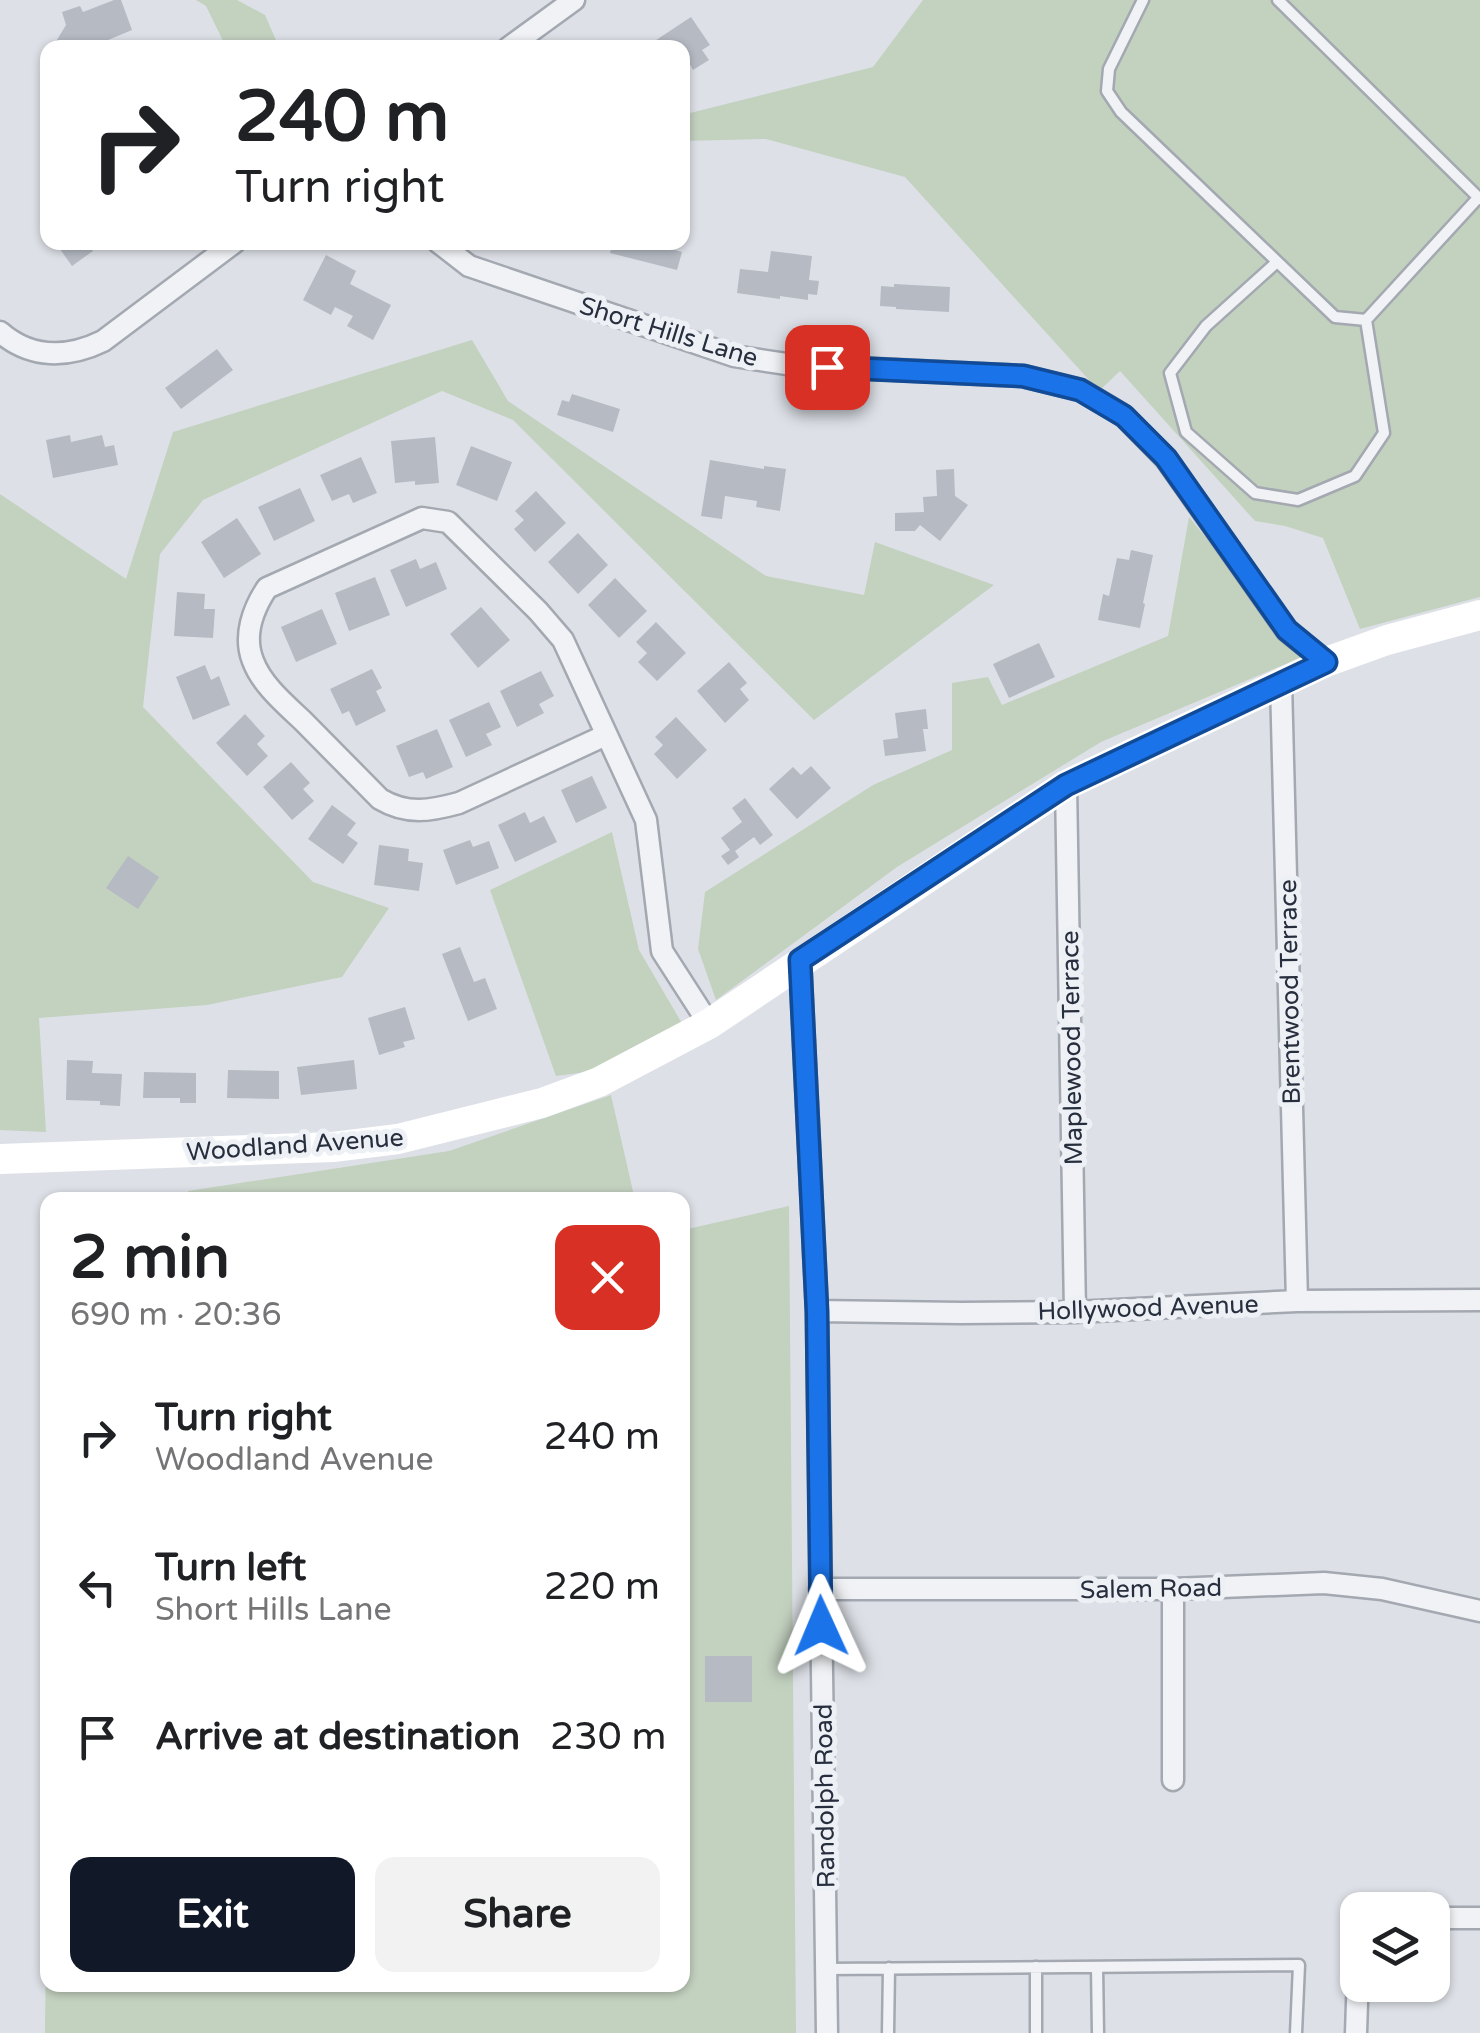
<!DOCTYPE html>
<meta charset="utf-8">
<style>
body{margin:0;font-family:"Varela Round",sans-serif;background:#f2f2f2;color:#202124;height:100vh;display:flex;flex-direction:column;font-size:38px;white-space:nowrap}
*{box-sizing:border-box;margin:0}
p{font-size:32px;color:#757577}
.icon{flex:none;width:55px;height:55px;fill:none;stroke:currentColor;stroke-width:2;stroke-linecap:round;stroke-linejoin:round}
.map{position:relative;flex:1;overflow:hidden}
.panel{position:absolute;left:40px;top:1192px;width:650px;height:800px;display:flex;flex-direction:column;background:#fff;border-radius:20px;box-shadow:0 2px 8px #0004}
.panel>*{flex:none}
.guide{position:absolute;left:40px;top:40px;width:650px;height:210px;border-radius:20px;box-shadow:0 2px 8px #0004;background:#fff;color:#202124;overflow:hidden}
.fabs{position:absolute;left:1340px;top:1892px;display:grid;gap:20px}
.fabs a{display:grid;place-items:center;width:110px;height:110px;border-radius:20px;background:#fff;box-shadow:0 2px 8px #0004;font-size:50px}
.pin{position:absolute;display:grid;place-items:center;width:85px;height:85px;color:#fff;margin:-42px;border-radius:20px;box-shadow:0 5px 15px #0006}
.me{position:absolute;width:110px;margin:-55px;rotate:359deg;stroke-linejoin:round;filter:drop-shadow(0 0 8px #0008)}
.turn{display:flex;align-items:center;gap:35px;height:210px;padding:0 30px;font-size:45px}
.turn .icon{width:130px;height:130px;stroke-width:2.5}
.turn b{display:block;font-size:70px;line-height:85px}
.round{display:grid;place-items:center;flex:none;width:105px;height:105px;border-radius:20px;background:#f2f2f2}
.summary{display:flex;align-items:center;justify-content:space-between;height:170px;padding:0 30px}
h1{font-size:60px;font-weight:800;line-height:75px}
.primary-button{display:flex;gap:20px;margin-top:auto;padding:20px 30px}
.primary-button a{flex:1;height:115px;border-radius:20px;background:#111827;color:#fff;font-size:40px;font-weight:800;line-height:115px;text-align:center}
.primary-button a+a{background:#f2f2f2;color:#202124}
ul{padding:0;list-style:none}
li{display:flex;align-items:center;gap:30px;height:150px;padding:0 30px}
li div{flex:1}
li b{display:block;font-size:38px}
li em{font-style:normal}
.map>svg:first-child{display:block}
.green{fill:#c3d1bf}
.building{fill:#b5bac3}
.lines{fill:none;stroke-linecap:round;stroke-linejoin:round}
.lane-casing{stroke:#a3a8b1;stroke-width:15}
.street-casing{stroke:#a3a8b1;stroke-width:25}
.lane{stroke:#f0f2f5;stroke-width:10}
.street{stroke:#f0f2f5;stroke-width:20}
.secondary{stroke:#fff;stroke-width:30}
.route-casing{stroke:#114b97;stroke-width:25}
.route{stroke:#1a73e8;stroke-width:18}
.labels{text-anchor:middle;stroke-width:10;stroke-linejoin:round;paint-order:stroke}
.street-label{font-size:25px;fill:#272e3d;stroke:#edf0f5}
</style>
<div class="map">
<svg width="1480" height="2033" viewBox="0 0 1480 2033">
<rect width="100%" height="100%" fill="#dde1e7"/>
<path class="green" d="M196,0H237L265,15L279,47H226L206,6Z
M923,0H1480V597L1360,629L1323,538L1285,526L1255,521L1120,371L1099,391L905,177L766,139L683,141L682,115L873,67Z
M472,340L508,401L766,576L864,595L875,542L994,585L814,720L513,420L442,391L203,500L160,554L143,707L313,882L389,908L342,977L207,1005L39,1018L46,1132L0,1130V494L126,579L173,432Z
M1189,517L1302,657L1101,742L897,867L716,1000L698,949L705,892L873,785L952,750V683L988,677L1002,705L1168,636Z
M612,832L639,950L683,1025L594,1071L556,1076L490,890Z
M611,1095L635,1200H187L188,1191L449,1151Z
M789,1206L796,2033H45L47,1846L48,1985H682L683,1230Z"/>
<path class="building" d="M114,0H121L132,30L89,48H52L66,25L62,12L80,6L83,12Z
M691,17L710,45L702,50L709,60L693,70L688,61L682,64V48H644Z
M55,242H87L93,251L72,266Z
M613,242H669L668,248L682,252L677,270L610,253Z
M771,251L812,256L809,280L819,281L817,295L808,294V300L780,296V299L737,293L740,269L768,272Z
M326,255L356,271L350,284L391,305L373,340L347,326L353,316L335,307L331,315L303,300Z
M894,284L950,287L949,312L896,309V307L880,306L881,286L894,287Z
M217,349L233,370L181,409L165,388Z
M572,394L620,409L613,432L557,415L562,400L569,402Z
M70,435L71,442L102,435L105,447L114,445L118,465L53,478L46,440Z
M435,437L439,483L415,485V481L395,483L391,441Z
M471,446L512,462L497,501L456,485Z
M361,457L377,493L353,503L349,494L332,501L320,475Z
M710,460L764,469V466L786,469L780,511L756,507L757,501L725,496L722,519L701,516Z
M954,469L955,496L968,505L940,541L920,525L915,531H895V513L924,512L923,497L937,496L936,470Z
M300,488L315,521L274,541L258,507Z
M536,491L566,523L535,552L514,529L524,520L515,511Z
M237,518L261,554L224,578L201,542Z
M578,533L608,565L578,594L548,562Z
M1131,550L1153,555L1143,603L1145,604L1140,628L1098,620L1103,594L1109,596L1117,558L1129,560Z
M416,559L420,569L436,562L447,589L406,607L390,570Z
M375,577L390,615L349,631L335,593Z
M615,578L647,611L619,638L588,605Z
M177,592L205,594L204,609H215L213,638L174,636Z
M481,607L510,640L478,668L450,634Z
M322,609L337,644L296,662L281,627Z
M656,622L686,653L657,681L638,662L647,653L636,642Z
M1039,643L1055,677L1009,698L993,664Z
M729,662L747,683L740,689L749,700L725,723L697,691Z
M205,665L211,680L219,676L230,705L193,720L176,677Z
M372,669L382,688L376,691L386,711L356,726L349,711L342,714L330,689Z
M541,671L554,696L539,704L544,713L517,727L500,691Z
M489,702L501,727L486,734L492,745L466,757L449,720Z
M926,709L928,729H923L926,751L885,756L883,740L898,738L895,713Z
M245,714L265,736L257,744L268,756L247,776L216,743Z
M676,717L707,750L677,779L654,754L663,745L655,737Z
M437,729L453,767L426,779L423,772L409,777L396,746Z
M291,762L310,783L303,789L314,801L292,820L263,787Z
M811,766L831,788L797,819L769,789L793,767L801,775Z
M592,776L607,808L576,823L561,790Z
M745,798L773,835L760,845L754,837L735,851L739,857L728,865L721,856L730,850L721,838L742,822L732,808Z
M332,805L356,823L347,835L358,843L343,864L308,839Z
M525,812L530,823L544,816L557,842L515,862L498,825Z
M470,840L473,847L489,841L499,868L456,885L443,850Z
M379,845L409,849L408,861L423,863L419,891L374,885Z
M128,856L159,877L138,909L106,888Z
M460,947L474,982L485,978L497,1009L468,1021L442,954Z
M405,1007L415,1039L403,1042L405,1047L379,1055L368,1018Z
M67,1060L93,1061L92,1073L122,1074L120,1106L100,1105V1101L66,1100Z
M354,1060L357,1089L301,1095L297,1067Z
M228,1070L279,1071V1099L227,1098Z
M144,1072L196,1073V1103H180V1098H143Z
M705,1656H752V1702H705Z"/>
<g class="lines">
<defs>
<path id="lane" d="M1143,0L1109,69L1107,91L1121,112L1335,317L1366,320L1478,198
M1278,0L1480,199
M1277,262L1206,326L1170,373L1186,432L1255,493L1298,500L1355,476L1384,433L1366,320
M1097,1967L1098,2033
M827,1969L1299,1965L1296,2033
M888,2033L889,1968
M1036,2033V1967"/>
<path id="street" d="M508,48L574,0
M438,242L469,266L734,356L793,365L1023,376L1081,390L1124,416L1166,459L1287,631L1326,662
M0,332C31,359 68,358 103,341L235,242
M1281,683L1297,1301
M606,735L459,803C430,811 407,815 380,799C354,773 329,747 303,721C285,704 262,685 253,661C243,636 253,609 267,588L422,518L448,522L538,611L563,640L646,820L662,951L709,1024
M1066,785L1075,1312
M800,960L817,1311L827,2033
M817,1311L961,1313L1075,1312L1297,1301L1480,1300
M820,1589H1173L1324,1583L1382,1589L1480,1611
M1173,1589V1780
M1432,1918H1480
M1356,2033L1358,1973"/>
</defs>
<use href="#lane" class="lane-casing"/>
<use href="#street" class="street-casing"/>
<use href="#lane" class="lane"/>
<use href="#street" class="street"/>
<path class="secondary" d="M0,1159L333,1147L398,1139L542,1103L599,1082L709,1024L1066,785L1326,662L1387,640L1480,615"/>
</g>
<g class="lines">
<defs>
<path id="route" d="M821,1626L817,1312L800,960L1066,785L1326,662L1287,630L1166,458L1124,416L1080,390L1023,376L827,367"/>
</defs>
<use href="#route" class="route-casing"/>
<use href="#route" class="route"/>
</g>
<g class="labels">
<g class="street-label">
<text transform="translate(669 331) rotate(17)" y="9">Short Hills Lane</text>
<text transform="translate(1289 992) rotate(-91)" y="9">Brentwood Terrace</text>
<text transform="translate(1071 1048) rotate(-91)" y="9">Maplewood Terrace</text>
<text transform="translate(295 1144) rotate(-4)" y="9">Woodland Avenue</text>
<text transform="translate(1148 1307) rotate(-2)" y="9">Hollywood Avenue</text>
<text transform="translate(1151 1588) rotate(-1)" y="9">Salem Road</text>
<text transform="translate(824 1796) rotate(-91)" y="9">Randolph Road</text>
</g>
</g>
</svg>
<div class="fabs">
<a><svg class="icon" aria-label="layers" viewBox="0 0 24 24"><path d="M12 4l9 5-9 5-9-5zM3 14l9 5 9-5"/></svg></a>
</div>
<div class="pin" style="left:827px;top:367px;background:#d93025"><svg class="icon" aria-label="arrive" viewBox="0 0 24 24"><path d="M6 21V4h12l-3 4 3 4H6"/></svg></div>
<svg class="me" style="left:821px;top:1626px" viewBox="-20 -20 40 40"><path d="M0-17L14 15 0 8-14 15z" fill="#1a73e8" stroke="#fff" stroke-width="4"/></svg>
<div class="guide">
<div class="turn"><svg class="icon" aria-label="right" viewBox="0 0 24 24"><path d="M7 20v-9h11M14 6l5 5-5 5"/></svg><div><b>240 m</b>Turn right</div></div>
</div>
<section class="panel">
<div class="summary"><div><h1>2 min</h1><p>690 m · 20:36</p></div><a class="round" style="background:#d93025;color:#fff"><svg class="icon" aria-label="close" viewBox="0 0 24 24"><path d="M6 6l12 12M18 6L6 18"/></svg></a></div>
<ul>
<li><svg class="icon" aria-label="right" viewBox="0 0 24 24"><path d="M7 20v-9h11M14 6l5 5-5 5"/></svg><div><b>Turn right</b><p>Woodland Avenue</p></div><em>240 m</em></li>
<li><svg class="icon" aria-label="left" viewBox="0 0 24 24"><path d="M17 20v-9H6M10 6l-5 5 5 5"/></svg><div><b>Turn left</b><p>Short Hills Lane</p></div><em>220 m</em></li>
<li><svg class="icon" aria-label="arrive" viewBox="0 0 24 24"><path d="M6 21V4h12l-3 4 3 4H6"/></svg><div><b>Arrive at destination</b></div><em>230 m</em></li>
</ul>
<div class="primary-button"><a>Exit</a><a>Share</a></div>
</section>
</div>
